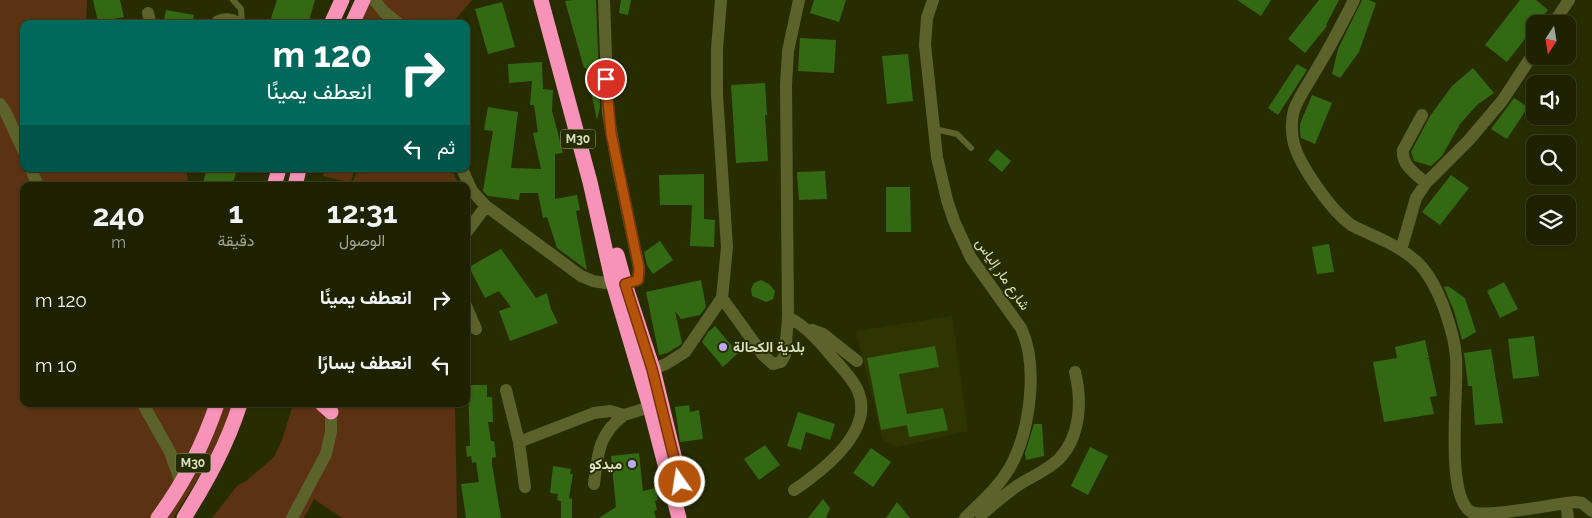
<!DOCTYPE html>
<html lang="ar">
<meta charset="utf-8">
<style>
body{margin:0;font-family:Raleway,Vazirmatn,sans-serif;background:#2b2f10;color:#f1f3f6;direction:rtl;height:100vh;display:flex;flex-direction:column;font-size:19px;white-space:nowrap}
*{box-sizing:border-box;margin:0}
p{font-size:16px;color:#a1a499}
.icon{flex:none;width:28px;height:28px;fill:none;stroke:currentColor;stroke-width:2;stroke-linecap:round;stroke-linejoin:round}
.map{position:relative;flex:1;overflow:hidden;direction:ltr}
.side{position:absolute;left:20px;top:182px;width:450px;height:225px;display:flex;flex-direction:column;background:#1e2201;border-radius:10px;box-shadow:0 1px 4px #0004,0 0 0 1px #3c3f23;direction:rtl}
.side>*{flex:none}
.hud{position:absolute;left:20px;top:20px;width:450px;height:152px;border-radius:10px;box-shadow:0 1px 4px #0004,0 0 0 1px #3c3f23;direction:rtl;background:#00695c;color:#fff;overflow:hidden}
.needle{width:32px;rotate:192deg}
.controls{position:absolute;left:1526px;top:15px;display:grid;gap:10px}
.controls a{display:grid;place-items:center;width:50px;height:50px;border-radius:10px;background:#1e2201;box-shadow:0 1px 4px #0004,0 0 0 1px #3c3f23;font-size:25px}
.pin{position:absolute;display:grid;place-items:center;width:42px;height:42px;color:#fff;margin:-21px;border:2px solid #fff;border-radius:50%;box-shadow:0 1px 5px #0007}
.me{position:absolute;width:55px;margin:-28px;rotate:347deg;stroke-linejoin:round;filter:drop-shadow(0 0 4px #0008)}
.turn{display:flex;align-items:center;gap:18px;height:105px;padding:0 15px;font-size:22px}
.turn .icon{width:65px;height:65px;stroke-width:2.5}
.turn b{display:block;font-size:35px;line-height:42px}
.then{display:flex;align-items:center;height:48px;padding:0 15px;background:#0003;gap:10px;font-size:19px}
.eta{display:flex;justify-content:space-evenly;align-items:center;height:85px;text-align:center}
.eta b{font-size:30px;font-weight:700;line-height:35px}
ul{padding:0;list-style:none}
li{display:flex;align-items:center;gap:15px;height:65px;padding:0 15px}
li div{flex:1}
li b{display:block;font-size:19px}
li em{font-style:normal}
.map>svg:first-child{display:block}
.built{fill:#2f3500}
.green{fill:#5c3312}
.building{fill:#346913}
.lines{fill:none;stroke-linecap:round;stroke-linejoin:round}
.service{stroke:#5b632b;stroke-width:6}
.minor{stroke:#5b632b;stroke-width:12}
.motorway{stroke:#f792b8;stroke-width:15}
.route-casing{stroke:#753606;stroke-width:12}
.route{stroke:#b45309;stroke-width:9}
.poi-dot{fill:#bea9f5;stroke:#282d01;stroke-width:2}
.labels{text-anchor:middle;stroke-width:4;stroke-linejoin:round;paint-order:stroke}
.shield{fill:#282d01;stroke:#a5ab89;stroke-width:1}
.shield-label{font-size:12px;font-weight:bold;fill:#dbe1c3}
.street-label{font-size:14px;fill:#dbe1c3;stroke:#282d01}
.poi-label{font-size:14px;font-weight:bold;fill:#dbe1c3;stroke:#282d01;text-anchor:start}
</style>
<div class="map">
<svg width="1592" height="518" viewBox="0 0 1592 518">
<rect width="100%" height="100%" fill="#282d01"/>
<path class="built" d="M952,316L968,431L897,447L883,440L856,331Z"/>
<path class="green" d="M0,0H87L86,20L133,21L134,24H24V169H186L189,186H24V404H234L217,449L173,518H0Z
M362,0H472L455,20V24H363L355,17Z
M325,169H354L351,183L323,176Z
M358,169H451L460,186H351Z
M289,404H455L457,518H342L314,499L304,518H212L237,486L246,481L274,457L282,440L292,408Z"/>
<path class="building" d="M93,0H120L124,17L98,22Z
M277,0H315L308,24H276L271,18Z
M573,0H596L600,107L597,120L586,68H584L565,1Z
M621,0H631L628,15L619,13Z
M814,0H846L839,22L810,13Z
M1237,0H1271L1261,16Z
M1319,0H1339L1326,25L1327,26L1305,53L1288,39Z
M1362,0H1369L1376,3L1359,52L1340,78L1332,74L1338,49Z
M1520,0H1536L1548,10L1537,24H1535V26L1507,62L1485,45Z
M502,2L515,47L488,54L475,9Z
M166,10L194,15L192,24H163Z
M800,38L836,40L834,73L798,71Z
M908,54L913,101L887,104L882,56Z
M542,62L543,89L553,90L552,111L563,153L555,154V199L577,195L580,210L576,211L587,270L557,248L547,217L543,218L538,193H520L519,200L488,196L483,191L493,131L484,130L488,107L518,112L511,168L541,169L533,133L538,132L534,105H530L532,81L509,83L508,64Z
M1297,64L1307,70L1278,115L1268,108Z
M1473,68L1494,93L1477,105L1460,124L1442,156L1431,166L1414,161L1411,152L1430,116L1452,86Z
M765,83L767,115H765L768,161L736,163L731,85Z
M1312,95L1332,103L1315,144L1301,138L1300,130V124Z
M1514,98L1528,107L1507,139L1491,129Z
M997,149L1011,161L1002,172L988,160Z
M207,169H237L232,186H202Z
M825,171L827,199L799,200L797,172Z
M704,174V219L715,220L714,247L690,246L692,205H660L659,175Z
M1451,175L1469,188L1440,225L1422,212Z
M886,187H910L911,232H886Z
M660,241L673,260L653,274L647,265L644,252Z
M1329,244L1334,272L1317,274L1312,247Z
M501,249L536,298L547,293L551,309L558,323L510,341L499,311L511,307L499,291L485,298L469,267Z
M701,280L706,307L700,315L681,319L675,311L682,343L679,346L667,353L659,355L646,292Z
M761,280L769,284L775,291L773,299L766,302L752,296L751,289L754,283Z
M1504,282L1518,309L1500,318L1487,291Z
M1448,286L1465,298L1476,332L1462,340L1454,311L1444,287Z
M715,326L738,353L723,367L702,342L708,332Z
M1534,336L1539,376L1513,379L1508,339Z
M1425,340L1429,358L1426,359H1429L1437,396L1430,397L1434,414L1384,422L1373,362L1397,358L1395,347Z
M935,346L939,367L899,374L907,414L943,408L948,430L909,437L907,425L881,430L867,358Z
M1491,349L1503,423L1475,425L1472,386H1468L1464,353Z
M468,385H487V397H492L493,422H488L491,441H494L496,457L492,458V464L501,518H466L461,484L479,482L476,462L472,463L471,456L467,457L466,446H470Z
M689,405L690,412L699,410L703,439L680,442L675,407Z
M798,412L835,424L830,440L806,432L801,450L787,446Z
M1034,424H1042L1044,456L1026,460L1025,453Z
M765,445L780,465L759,480L744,459Z
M1090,447L1108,456L1088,495L1071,486Z
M871,448L891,462L873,487L853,473Z
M639,453L643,491L655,488L658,500L655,501L657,510L654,511L656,518H599L616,507L611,456Z
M553,466L571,469L570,474H573L569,498L572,499V518H561V501L557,500L558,494L550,493Z
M823,499L830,508L826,518H808Z
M897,502L910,518H886Z"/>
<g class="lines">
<path class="service" d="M233,0L241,9L242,24
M935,134L939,130L957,134L971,148"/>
<path class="minor" d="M374,0L384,12L399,24
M604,0L608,113L617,164L639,268L638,280L625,284
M933,0L927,18L925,45L937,157L947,200L954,221L971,258L1021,328C1039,366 1030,433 1009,469C997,489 981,502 965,518
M1354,0C1342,24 1330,47 1316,70C1309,83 1299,96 1294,110C1291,121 1291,132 1294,144C1300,166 1331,210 1350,224C1355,228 1363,230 1370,234C1388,242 1407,251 1421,266C1433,280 1443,302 1448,320C1452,332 1455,344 1456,357C1459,388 1444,495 1471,512C1489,518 1553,504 1575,502L1582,503L1592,511
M148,13L151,24
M216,24L218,21C226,18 232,18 239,24
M1553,24L1569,0
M0,104L5,111L24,152
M1422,115L1403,150C1401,165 1416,174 1426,183
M31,169L38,186
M462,169L472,191L486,206L581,276L593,281L605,283L612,279
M466,233L486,206
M1401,250L1416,198L1426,183L1469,140L1502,101L1535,51
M722,298L763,355L773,364L781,362L785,355L788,317L786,85L788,51L799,0
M466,306L476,329
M788,317C807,327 820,342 833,358C842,368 853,379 858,391C875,431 822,471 794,490
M812,330L823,334L857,361
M653,369L666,364L685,352L722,298L727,247L717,95V49L721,0
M506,390L519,442L525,487
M143,404L170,452L181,483
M519,442L594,413L610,411L624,415L650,407
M594,484C598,453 598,435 624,415
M1566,503L1568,518
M981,515C993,505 1004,495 1017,486C1030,477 1047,471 1059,459C1081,436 1082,400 1075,372
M292,518L326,454L331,432V412"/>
<path class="motorway" d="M541,0L590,182L612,279L650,407L679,518
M331,24L342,0
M352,24L363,0
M274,186L279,169
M295,186L299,169
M617,255L625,284L653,369L679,476
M322,404L331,412
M158,518C184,483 203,445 217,404
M184,518C207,481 227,445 240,404"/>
</g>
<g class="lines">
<defs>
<path id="route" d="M606,79L611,133L639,268L638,280L625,284L652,369L680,482"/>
</defs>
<use href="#route" class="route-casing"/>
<use href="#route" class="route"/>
</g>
<g class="poi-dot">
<circle cx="723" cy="347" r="5"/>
<circle cx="632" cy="464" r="5"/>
</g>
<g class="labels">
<g class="shield">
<rect x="560.5" y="129.5" width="35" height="19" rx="4"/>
<rect x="175.5" y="453.5" width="35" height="19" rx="4"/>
</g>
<g class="shield-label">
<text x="578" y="143">M30</text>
<text x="193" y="467">M30</text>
</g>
<g class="street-label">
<text transform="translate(1003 274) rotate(55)" y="5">شارع مار إلياس</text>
</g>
<g class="poi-label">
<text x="733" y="352">بلدية الكحالة</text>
<text x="622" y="469" text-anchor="end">ميدكو</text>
</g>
</g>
</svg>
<div class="controls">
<a><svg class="needle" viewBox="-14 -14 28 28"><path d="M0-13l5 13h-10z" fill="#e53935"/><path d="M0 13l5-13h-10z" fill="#a1a499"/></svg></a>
<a><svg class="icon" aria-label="sound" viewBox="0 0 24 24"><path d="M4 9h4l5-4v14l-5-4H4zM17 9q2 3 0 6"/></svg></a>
<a><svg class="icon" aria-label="search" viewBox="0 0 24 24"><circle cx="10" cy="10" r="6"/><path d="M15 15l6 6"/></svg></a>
<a><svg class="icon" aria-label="layers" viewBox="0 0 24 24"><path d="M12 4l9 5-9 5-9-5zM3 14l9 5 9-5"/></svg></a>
</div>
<div class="pin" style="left:606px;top:79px;background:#d93025"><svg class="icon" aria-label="arrive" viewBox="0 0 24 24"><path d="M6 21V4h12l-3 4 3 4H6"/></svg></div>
<svg class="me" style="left:680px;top:482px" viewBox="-20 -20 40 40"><circle r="17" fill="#b45309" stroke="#fff" stroke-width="3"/><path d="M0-11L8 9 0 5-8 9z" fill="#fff"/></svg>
<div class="hud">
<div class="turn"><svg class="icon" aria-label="right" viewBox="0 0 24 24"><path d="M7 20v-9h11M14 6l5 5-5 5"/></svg><div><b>120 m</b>انعطف يمينًا</div></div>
<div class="then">ثم<svg class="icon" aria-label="left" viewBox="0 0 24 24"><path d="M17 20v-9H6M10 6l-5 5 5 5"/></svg></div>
</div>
<section class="side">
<div class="eta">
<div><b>12:31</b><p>الوصول</p></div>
<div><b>1</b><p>دقيقة</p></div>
<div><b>240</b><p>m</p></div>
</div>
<ul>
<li><svg class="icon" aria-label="right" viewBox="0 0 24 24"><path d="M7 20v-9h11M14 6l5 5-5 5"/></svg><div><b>انعطف يمينًا</b></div><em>120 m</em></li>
<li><svg class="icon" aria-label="left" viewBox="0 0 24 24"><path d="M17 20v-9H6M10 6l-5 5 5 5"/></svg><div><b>انعطف يسارًا</b></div><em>10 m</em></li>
</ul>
</section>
</div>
